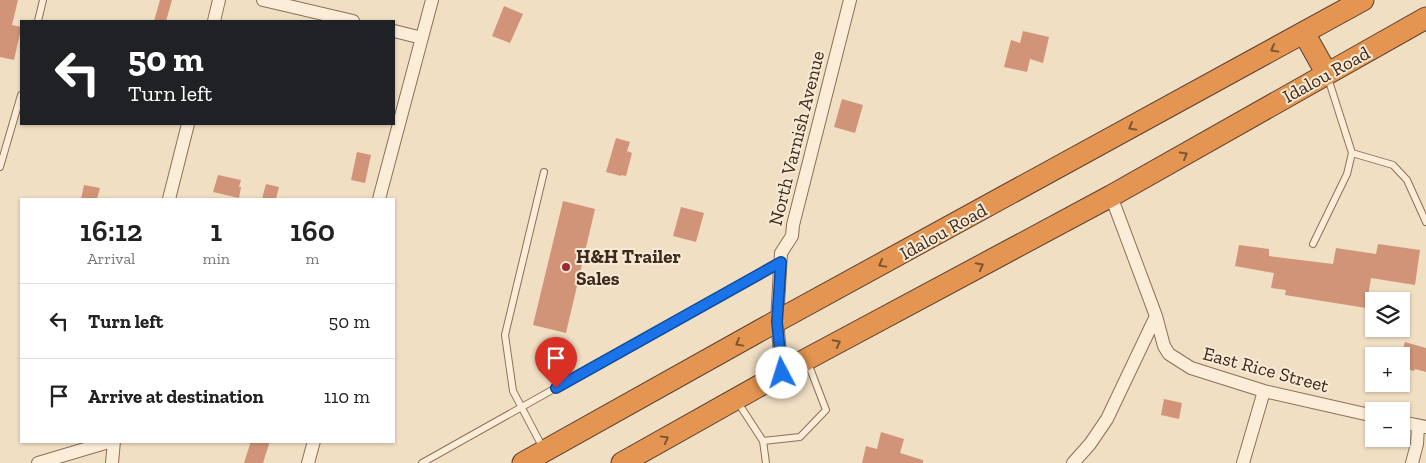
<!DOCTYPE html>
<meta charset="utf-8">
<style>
body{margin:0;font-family:"Zilla Slab",serif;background:#f2f2f2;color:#222;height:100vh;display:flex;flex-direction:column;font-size:19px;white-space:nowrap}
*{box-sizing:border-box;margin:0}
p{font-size:16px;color:#767676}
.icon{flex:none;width:28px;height:28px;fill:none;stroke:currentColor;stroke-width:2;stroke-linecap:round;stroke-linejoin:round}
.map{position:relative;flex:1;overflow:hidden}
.panel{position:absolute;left:20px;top:198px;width:375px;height:245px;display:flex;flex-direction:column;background:#fff;border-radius:0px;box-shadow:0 1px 4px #0004}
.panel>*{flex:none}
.hud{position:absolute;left:20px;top:20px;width:375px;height:105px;border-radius:0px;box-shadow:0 1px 4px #0004;background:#202124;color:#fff;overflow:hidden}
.fabs{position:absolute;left:1365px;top:292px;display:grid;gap:10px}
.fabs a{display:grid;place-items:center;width:45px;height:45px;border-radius:0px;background:#fff;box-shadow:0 1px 4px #0004;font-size:25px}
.pin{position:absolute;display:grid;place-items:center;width:42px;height:42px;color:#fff;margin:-51px -21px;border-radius:50% 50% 50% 0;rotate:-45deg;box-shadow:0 0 5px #0007}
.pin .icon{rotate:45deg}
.me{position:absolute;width:55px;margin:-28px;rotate:355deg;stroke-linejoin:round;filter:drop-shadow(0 0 4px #0008)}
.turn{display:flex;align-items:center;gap:18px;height:105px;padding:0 25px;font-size:22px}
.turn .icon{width:65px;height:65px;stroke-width:2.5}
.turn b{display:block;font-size:35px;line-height:42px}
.eta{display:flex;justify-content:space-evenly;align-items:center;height:85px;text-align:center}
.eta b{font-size:30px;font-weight:600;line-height:35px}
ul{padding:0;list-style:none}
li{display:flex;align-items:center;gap:15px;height:75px;padding:0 25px;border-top:1px solid #e0e0e0}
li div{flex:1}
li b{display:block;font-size:19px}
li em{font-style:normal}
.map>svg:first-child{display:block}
.building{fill:#d19478}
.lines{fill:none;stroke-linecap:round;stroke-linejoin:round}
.lane-casing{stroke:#8d6f59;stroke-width:8}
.street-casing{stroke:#8d6f59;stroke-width:14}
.highway-casing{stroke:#5a3e2e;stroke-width:23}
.lane{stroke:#fbedd8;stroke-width:6}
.street{stroke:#fbedd8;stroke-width:12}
.highway{stroke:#e49551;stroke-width:21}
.oneway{stroke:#7f5532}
.route-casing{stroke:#114b97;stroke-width:12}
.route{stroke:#1a73e8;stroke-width:9}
.poi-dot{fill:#9f2633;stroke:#f8ead4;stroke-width:2}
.labels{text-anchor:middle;stroke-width:4;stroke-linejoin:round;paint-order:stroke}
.street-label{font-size:19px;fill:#3c2a1e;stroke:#f8ead4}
.poi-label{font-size:19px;font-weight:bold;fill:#3c2a1e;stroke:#f8ead4;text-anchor:start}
</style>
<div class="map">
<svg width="1426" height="463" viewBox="0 0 1426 463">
<rect width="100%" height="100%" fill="#f1dfc4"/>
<path class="building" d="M0,0H18L12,25L21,27V29L14,60L0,57Z
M160,0H172L166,21H154Z
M504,6L523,14L510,43L492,36Z
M1023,31L1049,37L1043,63L1030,59L1027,72L1004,67L1011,40L1020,43Z
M842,99L863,105L855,133L834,127Z
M616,138L630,142L627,151L632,153L626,176L621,175V176L606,172Z
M357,152L371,155L365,183L351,180Z
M218,175L241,180L239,187H241L239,198L213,192Z
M266,184L279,187L276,199H262Z
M84,185L100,188L97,199H81Z
M563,201L595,209L566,333L533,325Z
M681,207L704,213L696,242L673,236Z
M1378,244L1420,250L1415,285L1371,278L1366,308L1285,295L1286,290L1271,288L1274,273L1235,266L1239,245L1269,249V256L1333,264L1336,248L1376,254Z
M1405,342L1426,348V372L1415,369L1414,371L1401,368V355Z
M1164,399L1182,403L1179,419L1161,415Z
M881,432L904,439L900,453L923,460V463H862L866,446L877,449Z
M251,441H270L263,463H244Z"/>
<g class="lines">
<defs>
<path id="lane" d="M38,21L43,0
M1328,78L1352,153L1393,165L1407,180L1426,222
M0,167L21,95
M1313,244L1347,174L1352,153
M737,401L763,441L800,437L826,410L808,363
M763,441L766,463
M543,448L513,391L505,335L544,172
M422,463L780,262"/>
<path id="street" d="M263,0L353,21
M214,21L219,0
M394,31L422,38
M1111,196L1156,316L1164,346L1169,354L1191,368L1264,391L1374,416
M169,199L188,124
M379,199L432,0
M782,373L777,321L781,253L792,236L793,225L850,0
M1401,422L1426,427
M38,463L112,441
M112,463L114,441
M308,463L314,441
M1073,463L1090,444L1107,419L1156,316
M1243,463L1264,391
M1412,463L1417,444L1418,426"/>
<path id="highway" d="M1304,33L1327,74
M523,463L777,321L1363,0
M622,463L807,359L1111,196L1426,18"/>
</defs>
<use href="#lane" class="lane-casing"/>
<use href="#street" class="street-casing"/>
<use href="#highway" class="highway-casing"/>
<use href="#lane" class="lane"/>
<use href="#street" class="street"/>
<use href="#highway" class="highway"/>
</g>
<defs><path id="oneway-chevron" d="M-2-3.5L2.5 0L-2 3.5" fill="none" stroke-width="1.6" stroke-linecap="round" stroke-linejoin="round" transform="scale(1.25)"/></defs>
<g class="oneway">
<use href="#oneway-chevron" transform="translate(1274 49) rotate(151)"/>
<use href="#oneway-chevron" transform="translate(1132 127) rotate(151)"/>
<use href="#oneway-chevron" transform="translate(1184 155) rotate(-30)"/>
<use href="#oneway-chevron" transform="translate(882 264) rotate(151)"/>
<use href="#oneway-chevron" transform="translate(980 266) rotate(-28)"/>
<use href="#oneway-chevron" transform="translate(739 343) rotate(151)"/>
<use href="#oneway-chevron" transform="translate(837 343) rotate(-28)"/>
<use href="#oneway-chevron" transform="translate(665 439) rotate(-29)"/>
</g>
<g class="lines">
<defs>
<path id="route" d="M556,388L781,262L777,322L782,373"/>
</defs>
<use href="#route" class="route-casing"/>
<use href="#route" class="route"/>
</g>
<circle class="poi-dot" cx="566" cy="267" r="5"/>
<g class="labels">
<g class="street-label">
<text transform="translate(1326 74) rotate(-29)" y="7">Idalou Road</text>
<text transform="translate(796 138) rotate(-76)" y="7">North Varnish Avenue</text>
<text transform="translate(943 231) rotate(-29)" y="7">Idalou Road</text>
<text transform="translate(1266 369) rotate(15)" y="7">East Rice Street</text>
</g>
<g class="poi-label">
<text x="576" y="263">H&amp;H Trailer<tspan x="576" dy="22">Sales</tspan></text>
</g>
</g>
</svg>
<div class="fabs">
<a><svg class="icon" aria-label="layers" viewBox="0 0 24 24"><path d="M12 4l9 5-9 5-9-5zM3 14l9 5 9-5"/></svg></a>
<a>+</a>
<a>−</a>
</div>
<div class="pin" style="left:556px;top:388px;background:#d93025"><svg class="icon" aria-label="arrive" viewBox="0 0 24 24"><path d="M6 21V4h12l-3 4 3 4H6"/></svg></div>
<svg class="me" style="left:782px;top:373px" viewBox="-20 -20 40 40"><circle r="19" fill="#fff"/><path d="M0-13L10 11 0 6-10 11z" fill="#1a73e8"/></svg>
<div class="hud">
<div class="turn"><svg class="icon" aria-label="left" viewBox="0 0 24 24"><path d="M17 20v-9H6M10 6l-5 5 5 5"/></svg><div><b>50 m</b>Turn left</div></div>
</div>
<section class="panel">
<div class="eta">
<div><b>16:12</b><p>Arrival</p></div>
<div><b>1</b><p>min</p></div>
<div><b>160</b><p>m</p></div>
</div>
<ul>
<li><svg class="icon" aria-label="left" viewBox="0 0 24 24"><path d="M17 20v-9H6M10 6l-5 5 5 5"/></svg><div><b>Turn left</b></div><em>50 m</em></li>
<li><svg class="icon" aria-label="arrive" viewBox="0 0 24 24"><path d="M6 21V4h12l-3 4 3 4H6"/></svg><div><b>Arrive at destination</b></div><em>110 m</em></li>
</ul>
</section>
</div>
